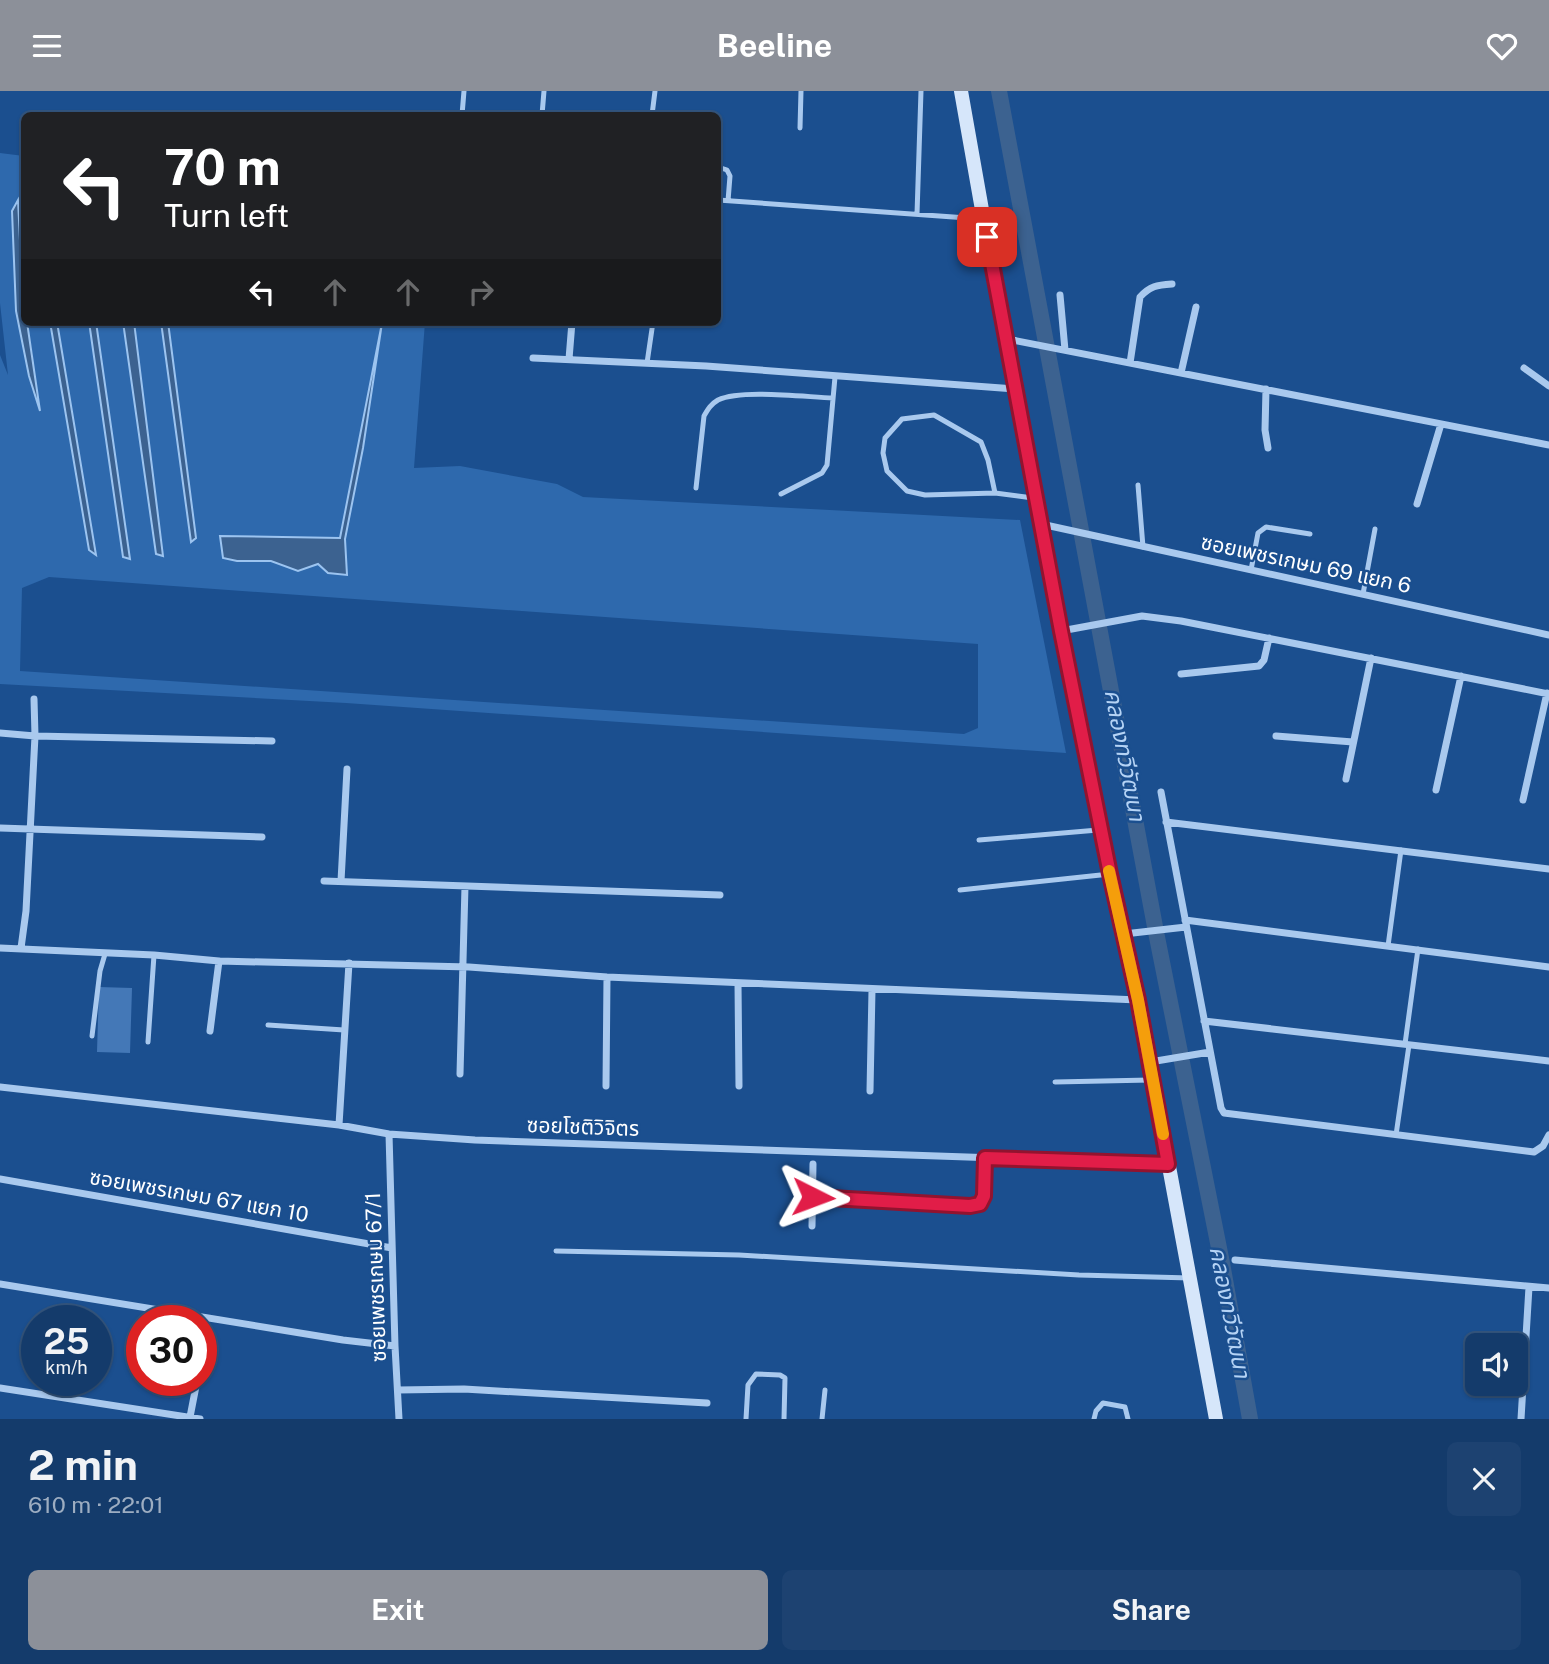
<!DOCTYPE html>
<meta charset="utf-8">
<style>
body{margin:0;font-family:"Public Sans","Noto Sans Thai",sans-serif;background:#1d4271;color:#f1f3f6;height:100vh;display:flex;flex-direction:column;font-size:26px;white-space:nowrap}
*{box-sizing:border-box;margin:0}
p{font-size:23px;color:#9dadc1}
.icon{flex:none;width:38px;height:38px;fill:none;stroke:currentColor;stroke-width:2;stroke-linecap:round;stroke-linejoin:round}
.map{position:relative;height:1328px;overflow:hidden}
.sheet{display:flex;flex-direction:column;background:#143b6b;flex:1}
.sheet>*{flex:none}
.banner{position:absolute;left:21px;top:21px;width:700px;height:214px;border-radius:10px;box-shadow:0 2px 5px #0004,0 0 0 2px #33557e;background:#202124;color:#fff;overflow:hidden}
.controls{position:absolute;left:1465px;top:1242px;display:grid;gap:14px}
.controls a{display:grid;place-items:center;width:63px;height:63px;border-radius:10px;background:#143b6b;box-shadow:0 2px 5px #0004,0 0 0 2px #33557e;font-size:35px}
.speed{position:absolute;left:21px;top:1214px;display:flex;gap:14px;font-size:35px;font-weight:700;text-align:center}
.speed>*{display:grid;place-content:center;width:91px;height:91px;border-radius:50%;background:#143b6b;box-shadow:0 2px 5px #0004,0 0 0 2px #33557e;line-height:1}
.speed small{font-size:18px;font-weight:400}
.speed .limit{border:10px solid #d22;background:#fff;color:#111}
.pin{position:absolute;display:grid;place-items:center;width:60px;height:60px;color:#fff;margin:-30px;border-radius:14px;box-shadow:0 4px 10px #0006}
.me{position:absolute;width:77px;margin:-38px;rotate:93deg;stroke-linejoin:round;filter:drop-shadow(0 0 5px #0008)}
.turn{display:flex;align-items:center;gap:24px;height:147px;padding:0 28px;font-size:32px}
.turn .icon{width:91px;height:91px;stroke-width:2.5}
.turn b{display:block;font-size:49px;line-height:60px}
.lanes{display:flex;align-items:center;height:66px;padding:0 28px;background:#0003;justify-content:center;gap:35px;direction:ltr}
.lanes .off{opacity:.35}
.round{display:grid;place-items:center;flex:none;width:74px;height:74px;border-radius:10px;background:#1d4271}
.headline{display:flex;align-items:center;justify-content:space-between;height:119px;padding:0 28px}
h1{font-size:42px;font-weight:700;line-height:52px}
.cta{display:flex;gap:14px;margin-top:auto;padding:14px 28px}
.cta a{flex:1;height:80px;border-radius:10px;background:#8c9099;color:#fff;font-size:28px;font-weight:700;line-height:80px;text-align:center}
.cta a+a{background:#1d4271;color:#f1f3f6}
header{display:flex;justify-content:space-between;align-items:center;height:91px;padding:0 28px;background:#8c9099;color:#fff;font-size:32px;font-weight:700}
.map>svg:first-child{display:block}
.green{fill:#2e69ad;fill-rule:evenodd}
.water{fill:#3c6290;stroke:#9cc4f0;stroke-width:2}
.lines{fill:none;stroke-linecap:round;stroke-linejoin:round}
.canal{stroke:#3c6290;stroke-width:16}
.building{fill:#4478b7}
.service{stroke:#a9c9ee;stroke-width:5}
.minor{stroke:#a9c9ee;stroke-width:7}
.secondary{stroke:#d6e6fa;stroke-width:14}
.route-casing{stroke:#92132f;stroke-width:18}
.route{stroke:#e11d48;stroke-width:12}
.slow{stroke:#f59e0b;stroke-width:12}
.labels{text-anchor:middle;stroke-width:5;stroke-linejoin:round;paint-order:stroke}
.street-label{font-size:21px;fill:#fff;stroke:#1b4f8f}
.water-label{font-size:23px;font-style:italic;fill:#b5d3f5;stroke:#1b4f8f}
</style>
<header><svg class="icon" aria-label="menu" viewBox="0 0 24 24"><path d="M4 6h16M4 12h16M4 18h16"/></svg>Beeline<svg class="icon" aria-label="heart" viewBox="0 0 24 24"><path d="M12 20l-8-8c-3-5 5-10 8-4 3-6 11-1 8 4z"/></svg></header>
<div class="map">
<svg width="1549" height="1328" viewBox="0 0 1549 1328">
<rect width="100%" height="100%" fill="#1b4f8f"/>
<path class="green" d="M0,62L24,65V208L12,120L16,220L29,285L33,266L27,231H50L89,459L95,463L57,231H89L123,466L129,468L96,231H123L156,462L162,464L134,231H161L192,450L196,447L168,231H425L414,377L460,375L557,393L583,406L1020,429L1066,662L346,612L0,593V264L8,284L0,212ZM379,255L363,357L345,448V464L298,480L271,470H237L223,467L221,445L340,447ZM49,486L978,553V637L964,643L20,580L22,497Z"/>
<path class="water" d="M18,109L24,231H27L40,320L29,285L16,220L12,120Z
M50,231H57L96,464L89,459Z
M89,231H96L130,468L123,466Z
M123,231H134L163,465L156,463Z
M161,231H168L196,447L191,451Z
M382,232L363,357L345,448L347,484L328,482L318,473L298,480L271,470H237L223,467L220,445L340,447Z"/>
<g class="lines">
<path class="canal" d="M999,0L1156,841L1222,1172L1250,1328"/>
</g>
<path class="building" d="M99,896L132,897L130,962L97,961Z"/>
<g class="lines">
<path class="service" d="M462,24L464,0
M542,24L544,0
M652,24L655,0
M800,37L801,0
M718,76L727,79L730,85L728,110
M718,109L981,128
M917,123L921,0
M647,272L653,231
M1138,394L1143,456
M696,397L704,325C708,318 711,313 718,309C741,298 805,306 833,307
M995,402L988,369L981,351L934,324L902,328L885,347L883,362L887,380L907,400L925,404L995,402L1033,407
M781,403L822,382L827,374L835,286
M1251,479L1258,442L1266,436L1310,443
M1363,503L1375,438
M979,749L1098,739
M960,799L1110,783
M1388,855L1401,759
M268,934L344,939
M92,945L100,880L105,863
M148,951L154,864
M1405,953L1418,858
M1055,991L1150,989
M1396,1044L1409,954
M556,1160L739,1164L1079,1184L1190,1187
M746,1328L748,1294L756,1283L780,1284L785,1287L784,1328
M822,1328L825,1299
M1094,1328L1096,1320L1103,1312L1125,1316L1128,1328"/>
<path class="minor" d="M1060,204L1065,259
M1007,248L1549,354
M533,267L706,275L1015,298
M569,268L572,231
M1130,272L1140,206C1150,195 1157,194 1172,193
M1524,277L1549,295
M1181,282L1196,216
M1266,298L1265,339L1268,357
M1417,413L1441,333
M1041,433L1549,544
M1061,540L1142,525L1181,530L1549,603
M1181,583L1259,575L1264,569L1269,547
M0,642L35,645L272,650
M1276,645L1353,651
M1346,688L1371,567
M1436,699L1461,585
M1161,701L1221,1017L1224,1022L1534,1061L1543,1055L1549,1044
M1523,709L1547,602
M1166,731L1549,778
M0,737L262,746
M324,790L720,804
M341,790L347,678
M1185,829L1549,876
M1124,843L1186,836
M0,857L154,864L219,870L469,876L607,886L1138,909
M21,857L26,820L35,645L34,608
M738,892L739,995
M1204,930L1549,970
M210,940L219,870
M1150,971L1210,961
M460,983L465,795
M606,995L607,886
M0,996L339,1034L389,1043L475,1049L1168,1073
M870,1000L872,899
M339,1034L349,872
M389,1043L395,1255L399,1328
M0,1088L392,1157
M813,1106L970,1115L980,1113L984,1105L985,1067
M812,1135L813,1073
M1235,1169L1549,1197
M0,1193L343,1249L395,1255
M179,1227L181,1230
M0,1297L200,1328
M398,1299L464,1298L707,1312
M190,1326L197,1290
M1521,1328L1529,1196"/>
<path class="secondary" d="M961,0L990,164L1061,540L1110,783L1138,909L1216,1328"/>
</g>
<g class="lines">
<defs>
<path id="route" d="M813,1106L970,1115L980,1113L984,1105L985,1067L1168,1073L1138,909L1110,783L1061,540L987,146"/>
</defs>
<use href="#route" class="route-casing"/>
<use href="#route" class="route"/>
<path class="slow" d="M1109,780L1138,909L1163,1043"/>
</g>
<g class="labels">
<g class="street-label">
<text transform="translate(1306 473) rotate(12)" y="7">ซอยเพชรเกษม 69 แยก 6</text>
<text transform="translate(583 1036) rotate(2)" y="7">ซอยโชติวิจิตร</text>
<text transform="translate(199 1105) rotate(10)" y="7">ซอยเพชรเกษม 67 แยก 10</text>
<text transform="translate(376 1186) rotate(-92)" y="7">ซอยเพชรเกษม 67/1</text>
</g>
<g class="water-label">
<text transform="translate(1125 664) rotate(79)" y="8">คลองทวีวัฒนา</text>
<text transform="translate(1230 1221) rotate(79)" y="8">คลองทวีวัฒนา</text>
</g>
</g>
</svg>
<div class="controls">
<a><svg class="icon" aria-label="sound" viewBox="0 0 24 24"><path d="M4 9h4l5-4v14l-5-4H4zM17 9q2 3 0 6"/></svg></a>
</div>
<div class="speed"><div>25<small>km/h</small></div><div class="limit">30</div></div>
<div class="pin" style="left:987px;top:146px;background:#d93025"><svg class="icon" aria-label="arrive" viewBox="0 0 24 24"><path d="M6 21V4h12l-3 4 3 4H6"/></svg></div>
<svg class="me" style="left:813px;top:1106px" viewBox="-20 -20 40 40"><path d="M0-17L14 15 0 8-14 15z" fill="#e11d48" stroke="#fff" stroke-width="4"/></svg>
<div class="banner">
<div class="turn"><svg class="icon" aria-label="left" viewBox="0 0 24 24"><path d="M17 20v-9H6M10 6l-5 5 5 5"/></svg><div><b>70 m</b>Turn left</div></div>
<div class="lanes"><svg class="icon" aria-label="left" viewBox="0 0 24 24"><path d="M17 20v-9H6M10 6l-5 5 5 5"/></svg><svg class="icon off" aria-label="ahead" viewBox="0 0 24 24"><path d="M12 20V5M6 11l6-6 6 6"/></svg><svg class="icon off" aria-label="ahead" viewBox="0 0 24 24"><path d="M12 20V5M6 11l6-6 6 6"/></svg><svg class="icon off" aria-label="right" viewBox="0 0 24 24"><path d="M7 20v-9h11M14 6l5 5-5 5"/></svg></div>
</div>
</div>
<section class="sheet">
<div class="headline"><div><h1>2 min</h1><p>610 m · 22:01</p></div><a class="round"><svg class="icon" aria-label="close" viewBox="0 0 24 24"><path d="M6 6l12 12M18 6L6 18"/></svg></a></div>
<div class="cta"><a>Exit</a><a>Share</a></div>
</section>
